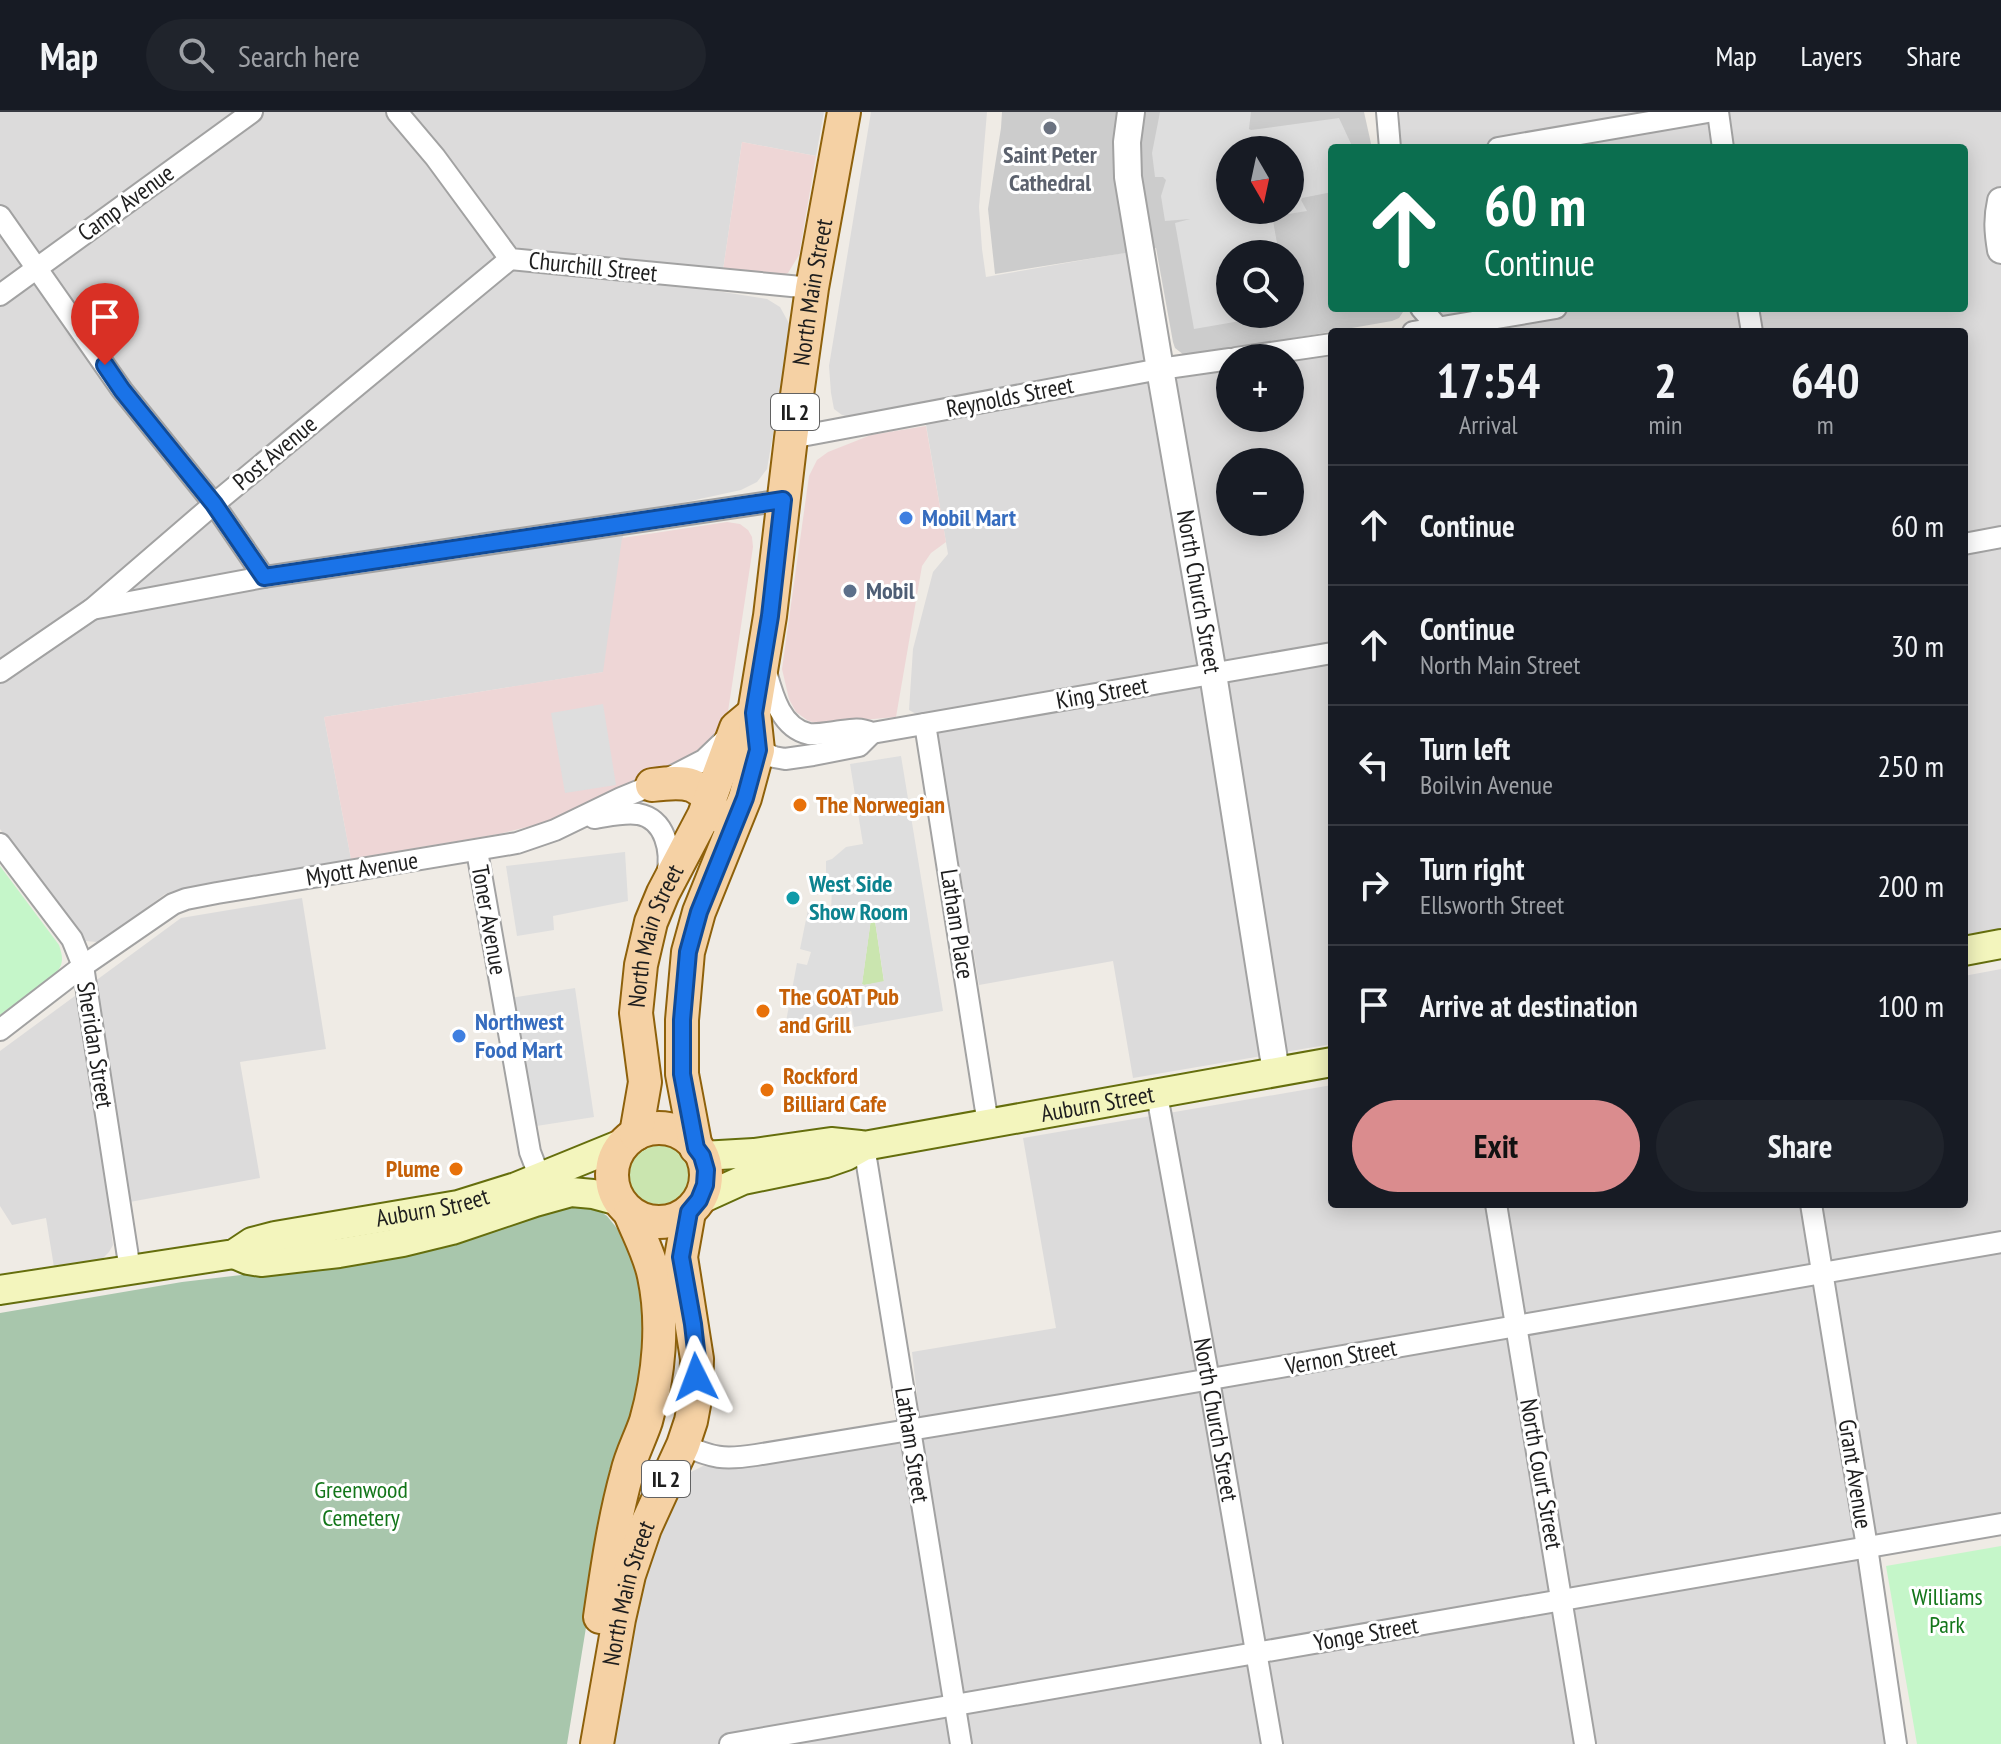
<!DOCTYPE html>
<meta charset="utf-8">
<style>
body{margin:0;font-family:"PT Sans Narrow",sans-serif;background:#20242c;color:#f1f3f6;height:100vh;display:flex;flex-direction:column;font-size:30px;white-space:nowrap}
*{box-sizing:border-box;margin:0}
p{font-size:26px;color:#9ea1a6}
.icon{flex:none;width:44px;height:44px;fill:none;stroke:currentColor;stroke-width:2;stroke-linecap:round;stroke-linejoin:round}
.map{position:relative;flex:1;overflow:hidden}
.sheet{position:absolute;left:1328px;top:216px;width:640px;height:880px;display:flex;flex-direction:column;background:#171b24;border-radius:8px;box-shadow:0 4px 20px #0003}
.sheet>*{flex:none}
.top-card{position:absolute;left:1328px;top:32px;width:640px;height:168px;border-radius:8px;box-shadow:0 4px 20px #0003;background:#0b6e4f;color:#fff;overflow:hidden}
.needle{width:52px;rotate:171deg}
.fabs{position:absolute;left:1216px;top:24px;display:grid;gap:16px}
.fabs a{display:grid;place-items:center;width:88px;height:88px;border-radius:50%;background:#171b24;box-shadow:0 4px 20px #0003;font-size:40px}
.pin{position:absolute;display:grid;place-items:center;width:68px;height:68px;color:#fff;margin:-82px -34px;border-radius:50% 50% 50% 0;rotate:-45deg;box-shadow:0 0 8px #0007}
.pin .icon{rotate:45deg}
.me{position:absolute;width:88px;margin:-44px;rotate:357deg;stroke-linejoin:round;filter:drop-shadow(0 0 6px #0008)}
.turn{display:flex;align-items:center;gap:28px;height:168px;padding:0 24px;font-size:36px}
.turn .icon{width:104px;height:104px;stroke-width:2.5}
.turn b{display:block;font-size:56px;line-height:68px}
.eta{display:flex;justify-content:space-evenly;align-items:center;height:136px;text-align:center}
.eta b{font-size:48px;font-weight:700;line-height:56px}
.cta{display:flex;gap:16px;margin-top:auto;padding:16px 24px}
.cta a{flex:1;height:92px;border-radius:48px;background:#da8c8e;color:#111;font-size:32px;font-weight:700;line-height:92px;text-align:center}
.cta a+a{background:#20242c;color:#f1f3f6}
ul{padding:0;list-style:none}
li{display:flex;align-items:center;gap:24px;height:120px;padding:0 24px;border-top:2px solid #363941}
li div{flex:1}
li b{display:block;font-size:30px}
li em{font-style:normal}
header{display:flex;align-items:center;gap:48px;box-sizing:border-box;height:112px;padding:0 40px;background:#171b24;border-bottom:2px solid #363941}
header strong{font-size:38px}
nav{display:flex;gap:44px;margin-inline-start:auto;font-size:28px}
.search{width:560px;height:72px;background:#20242c;display:flex;align-items:center;gap:20px;box-sizing:border-box;padding:0 28px;border-radius:44px;color:#9ea1a6;font-size:30px}
.map>svg:first-child{display:block}
.residential{fill:#dcdbdb;fill-rule:evenodd}
.commercial{fill:#eed6d6}
.religious{fill:#ccc;fill-rule:evenodd}
.grass{fill:#cae5af}
.cemetery{fill:#a8c6ac}
.park{fill:#c5f6c9}
.parking{fill:#dedede;fill-rule:evenodd}
.lines{fill:none;stroke-linecap:round;stroke-linejoin:round}
.minor-casing{stroke:#a2a2a2;stroke-width:24}
.tertiary-casing{stroke:#a2a2a2;stroke-width:30}
.secondary-casing{stroke:#656e0d;stroke-width:32}
.primary-casing{stroke:#8e610b;stroke-width:36}
.minor{stroke:#fff;stroke-width:20}
.tertiary{stroke:#fff;stroke-width:26}
.secondary{stroke:#f3f5bd;stroke-width:28}
.primary{stroke:#f5d1a4;stroke-width:32}
.route-casing{stroke:#114b97;stroke-width:20}
.route{stroke:#1a73e8;stroke-width:14}
.worship-dot{fill:#6b7280;stroke:#fff;stroke-width:3}
.shop-dot{fill:#3f7fe0;stroke:#fff;stroke-width:3}
.service-dot{fill:#5c6f8a;stroke:#fff;stroke-width:3}
.food-dot{fill:#e8710a;stroke:#fff;stroke-width:3}
.culture-dot{fill:#0f9aa8;stroke:#fff;stroke-width:3}
.labels{text-anchor:middle;stroke-width:6;stroke-linejoin:round;paint-order:stroke}
.shield{fill:#fff;stroke:#626262;stroke-width:2}
.shield-label{font-size:22px;font-weight:bold;fill:#1e1e1e}
.worship-label{font-size:24px;font-weight:bold;fill:#5b616d;stroke:#fff}
.street-label{font-size:24px;fill:#1e1e1e;stroke:#fff}
.shop-label{font-size:24px;font-weight:bold;fill:#366cbe;stroke:#fff;text-anchor:start}
.service-label{font-size:24px;font-weight:bold;fill:#4e5e75;stroke:#fff;text-anchor:start}
.food-label{font-size:24px;font-weight:bold;fill:#c56008;stroke:#fff;text-anchor:start}
.culture-label{font-size:24px;font-weight:bold;fill:#0d838f;stroke:#fff;text-anchor:start}
.park-label{font-size:24px;fill:#13761a;stroke:#fff}
</style>
<header>
<strong>Map</strong>
<div class="search"><svg class="icon" aria-label="search" viewBox="0 0 24 24"><circle cx="10" cy="10" r="6"/><path d="M15 15l6 6"/></svg>Search here</div>
<nav><a>Map</a><a>Layers</a><a>Share</a></nav>
</header>
<div class="map">
<svg width="2001" height="1632" viewBox="0 0 2001 1632">
<rect width="100%" height="100%" fill="#efebe5"/>
<path class="residential" d="M0,0H824L816,44L742,30L723,158L578,157L767,187L780,195L790,213L789,229L767,357L757,370L741,378L626,403L604,560L324,605L351,747L176,778L165,782L109,824L97,830L85,829L75,822L0,717Z
M871,0H987L979,95L982,137L986,165L1129,140L1151,271L1230,258V306H1290V248L1332,241V932L1133,966L1113,849L979,873L934,601L918,603L909,598L913,537L933,460L948,442L923,295L855,306L842,303L834,297L831,281L829,254ZM1230,350H1290V410H1230Z
M1400,0H2001V817L1964,823V220H1454L1431,196H1964V36H1400Z
M302,786L326,937L240,950L260,1066L108,1094L113,1133L109,1140L102,1147L54,1155L46,1106L12,1113L0,1094V939L181,806Z
M2001,857V1405L1858,1428L1889,1632H608L637,1470L669,1385L691,1360L703,1354L735,1356L922,1326L912,1240L1056,1216L1023,1026L1332,973V1092H1964V864Z"/>
<path class="commercial" d="M742,30L816,44L799,143L788,161L779,164L723,158Z
M926,314L946,430L931,441L922,454L896,605L817,612L807,608L796,600L789,587L782,557L809,364L817,348L828,340L871,323Z
M727,410L740,412L748,418L752,425L753,435L727,606L708,637L566,705L499,722L351,747L324,605L603,560L622,426Z"/>
<path class="religious" d="M1002,0H1364L1372,36H1332V196H1404L1403,200L1399,206L1392,209L1191,244L1184,243L1175,236L1173,230L1156,136L995,162L988,97L1001,16ZM1230,38H1290V98H1230ZM1230,142H1290V202H1230Z"/>
<path class="grass" d="M872,799L874,802L884,870L864,873L862,872Z
M624 1063a35 35 0 1 1 70 0a35 35 0 1 1-70 0Z"/>
<path class="cemetery" d="M576,1093L595,1096L607,1104L624,1125L632,1138L645,1184V1258L604,1405L567,1632H0V1201L182,1170L341,1151Z"/>
<path class="park" d="M0,754L59,833C63,845 64,851 56,861L0,903Z
M2001,1434V1632H1917L1886,1454Z"/>
<path class="parking" d="M1160,0H1251L1249,17L1251,18L1339,6L1353,36H1332V80L1302,86L1301,88L1307,99L1282,103L1279,98H1290V38H1230V98H1271L1279,142H1230V202H1280L1194,217L1175,111L1190,107L1165,109L1161,84L1166,68L1163,65H1155L1152,41Z
M603,592L616,673L565,681L551,601Z
M901,644L943,899L854,915L851,899L834,907L820,920L785,915L797,851L807,853L811,840L800,837L808,798L831,800L832,776L826,774V749L832,747L846,735L863,732L850,652ZM872,800L874,802L884,869L864,873L862,872Z
M625,740L628,789L553,804L554,818L517,824L506,754Z
M575,876L594,1005L530,1015L510,886Z"/>
<g class="lines">
<defs>
<g id="minor">
<path d="M397,0L435,45L510,147L812,176"/>
<path d="M1387,0L1390,36"/>
<path d="M1718,0L1723,36"/>
<path d="M1498,36L1708,0"/>
<path d="M0,104L122,278L214,392L264,465"/>
<path d="M0,183L252,0"/>
<path d="M1421,196L1442,220"/>
<path d="M1748,196L1752,220"/>
<path d="M1413,220L1556,196"/>
<path d="M1236,246L1332,232"/>
<path d="M791,326L1160,257L1230,247"/>
<path d="M1964,432L2001,425"/>
<path d="M92,497L264,465L783,388"/>
<path d="M765,556C772,581 780,616 809,622C818,623 826,621 835,620C850,618 858,615 872,621L1332,541"/>
<path d="M0,560L92,497L214,392L510,147"/>
<path d="M925,612L988,1012"/>
<path d="M758,638L774,645L785,647L813,643L859,634L872,621"/>
<path d="M594,706C608,704 623,700 638,702C666,707 672,740 667,763"/>
<path d="M0,732L72,827L83,854L130,1158"/>
<path d="M477,739L530,1040L540,1066"/>
<path d="M0,918L83,854L173,792L186,787L217,781L517,731L555,718L621,686L665,668L704,648L728,625"/>
<path id="s1" d="M1157,983L1209,1268L1272,1632"/>
<path d="M864,1034L961,1632"/>
<path d="M1496,1092L1585,1632"/>
<path d="M1811,1092L1867,1435L1896,1632"/>
<path d="M683,1333C713,1346 723,1348 756,1343L1061,1293L2001,1130"/>
<path d="M730,1632L2001,1412"/>
</g>
<g id="tertiary">
<path id="s2" d="M1131,0L1127,30L1128,65L1160,257L1213,562L1276,960"/>
<path d="M2001,89C1997,107 1998,120 2001,138"/>
</g>
<g id="secondary">
<path d="M1964,839L2001,832"/>
<path d="M702,1044L754,1041L831,1030L860,1033"/>
<path id="s3" d="M699,1088L743,1068L826,1051L846,1044L864,1034L1332,950"/>
<path d="M234,1142L248,1148L261,1150L339,1141L403,1130L452,1118L535,1090L571,1080L593,1082L619,1089"/>
<path id="s4" d="M0,1178L234,1142L252,1130L275,1124L458,1093L516,1075L624,1031"/>
</g>
<g id="primary">
<path d="M652,673C685,669 704,668 715,703"/>
<circle cx="659" cy="1063" r="47"/>
<path id="s5" d="M636,1022L645,970L636,901L641,853L651,810L663,781L704,703L736,616L754,601"/>
<path id="s6" d="M696,1036L682,962V908L688,840L699,800L745,686L758,638L754,601L770,504L791,326L812,176L844,0"/>
<path d="M600,1505C607,1457 614,1408 627,1361C631,1343 640,1327 646,1309C659,1263 664,1211 654,1164C650,1143 638,1121 630,1101"/>
<path id="s7" d="M597,1632L619,1507L629,1463L645,1416L683,1333L691,1309L696,1282L697,1247L681,1145L689,1100"/>
</g>
</defs>
<use href="#minor" class="minor-casing"/>
<use href="#tertiary" class="tertiary-casing"/>
<use href="#secondary" class="secondary-casing"/>
<use href="#primary" class="primary-casing"/>
<use href="#minor" class="minor"/>
<use href="#tertiary" class="tertiary"/>
<use href="#secondary" class="secondary"/>
<use href="#primary" class="primary"/>
</g>
<g class="lines">
<defs>
<path id="route" d="M105,253L122,278L214,392L264,465L783,388L770,504L754,601L758,638L745,686L699,800L688,840L682,908V962L696,1036L702,1044L706,1058L705,1073L699,1088L689,1100L681,1145L693,1212L697,1247L696,1265"/>
</defs>
<use href="#route" class="route-casing"/>
<use href="#route" class="route"/>
</g>
<circle class="worship-dot" cx="1050" cy="16" r="8"/>
<g class="shop-dot">
<circle cx="906" cy="406" r="8"/>
<circle cx="459" cy="924" r="8"/>
</g>
<circle class="service-dot" cx="850" cy="479" r="8"/>
<g class="food-dot">
<circle cx="800" cy="693" r="8"/>
<circle cx="763" cy="899" r="8"/>
<circle cx="767" cy="978" r="8"/>
<circle cx="456" cy="1057" r="8"/>
</g>
<circle class="culture-dot" cx="793" cy="786" r="8"/>
<g class="labels">
<g class="shield">
<rect x="771" y="282" width="48" height="36" rx="6"/>
<rect x="642" y="1349" width="48" height="36" rx="6"/>
</g>
<g class="shield-label">
<text x="795" y="308">IL 2</text>
<text x="666" y="1375">IL 2</text>
</g>
<g class="worship-label">
<text x="1050" y="51">Saint Peter<tspan x="1050" dy="28">Cathedral</tspan></text>
</g>
<g class="street-label">
<text transform="translate(126 91) rotate(-36)" y="8">Camp Avenue</text>
<text transform="translate(593 155) rotate(6)" y="8">Churchill Street</text>
<text dy="8" stroke="none"><textPath href="#s6" startOffset="874">North Main Street</textPath></text>
<text transform="translate(1010 285) rotate(-11)" y="8">Reynolds Street</text>
<text transform="translate(275 341) rotate(-40)" y="8">Post Avenue</text>
<text dy="8" stroke="none"><textPath href="#s2" startOffset="486">North Church Street</textPath></text>
<text transform="translate(1102 581) rotate(-10)" y="8">King Street</text>
<text transform="translate(362 757) rotate(-9)" y="8">Myott Avenue</text>
<text transform="translate(489 808) rotate(80)" y="8">Toner Avenue</text>
<text transform="translate(957 812) rotate(81)" y="8">Latham Place</text>
<text dy="8" stroke="none"><textPath href="#s5" startOffset="202">North Main Street</textPath></text>
<text transform="translate(95 933) rotate(81)" y="8">Sheridan Street</text>
<text dy="8" stroke="none"><textPath href="#s3" startOffset="412">Auburn Street</textPath></text>
<text dy="8" stroke="none"><textPath href="#s4" startOffset="442">Auburn Street</textPath></text>
<text transform="translate(1341 1245) rotate(-10)" y="8">Vernon Street</text>
<text dy="8" stroke="none"><textPath href="#s1" startOffset="330">North Church Street</textPath></text>
<text transform="translate(912 1333) rotate(81)" y="8">Latham Street</text>
<text transform="translate(1541 1362) rotate(80)" y="8">North Court Street</text>
<text transform="translate(1855 1362) rotate(81)" y="8">Grant Avenue</text>
<text dy="8" stroke="none"><textPath href="#s7" startOffset="154">North Main Street</textPath></text>
<text transform="translate(1366 1522) rotate(-10)" y="8">Yonge Street</text>
</g>
<g class="shop-label">
<text x="922" y="414">Mobil Mart</text>
<text x="475" y="918">Northwest<tspan x="475" dy="28">Food Mart</tspan></text>
</g>
<g class="service-label">
<text x="866" y="487">Mobil</text>
</g>
<g class="food-label">
<text x="816" y="701">The Norwegian</text>
<text x="779" y="893">The GOAT Pub<tspan x="779" dy="28">and Grill</tspan></text>
<text x="783" y="972">Rockford<tspan x="783" dy="28">Billiard Cafe</tspan></text>
<text x="440" y="1065" text-anchor="end">Plume</text>
</g>
<g class="culture-label">
<text x="809" y="780">West Side<tspan x="809" dy="28">Show Room</tspan></text>
</g>
<g class="park-label">
<text x="361" y="1386">Greenwood<tspan x="361" dy="28">Cemetery</tspan></text>
<text x="1947" y="1493">Williams<tspan x="1947" dy="28">Park</tspan></text>
</g>
</g>
</svg>
<div class="fabs">
<a><svg class="needle" viewBox="-14 -14 28 28"><path d="M0-13l5 13h-10z" fill="#e53935"/><path d="M0 13l5-13h-10z" fill="#9ea1a6"/></svg></a>
<a><svg class="icon" aria-label="search" viewBox="0 0 24 24"><circle cx="10" cy="10" r="6"/><path d="M15 15l6 6"/></svg></a>
<a>+</a>
<a>−</a>
</div>
<div class="pin" style="left:105px;top:253px;background:#d93025"><svg class="icon" aria-label="arrive" viewBox="0 0 24 24"><path d="M6 21V4h12l-3 4 3 4H6"/></svg></div>
<svg class="me" style="left:696px;top:1265px" viewBox="-20 -20 40 40"><path d="M0-17L14 15 0 8-14 15z" fill="#1a73e8" stroke="#fff" stroke-width="4"/></svg>
<div class="top-card">
<div class="turn"><svg class="icon" aria-label="ahead" viewBox="0 0 24 24"><path d="M12 20V5M6 11l6-6 6 6"/></svg><div><b>60 m</b>Continue</div></div>
</div>
<section class="sheet">
<div class="eta">
<div><b>17:54</b><p>Arrival</p></div>
<div><b>2</b><p>min</p></div>
<div><b>640</b><p>m</p></div>
</div>
<ul>
<li><svg class="icon" aria-label="ahead" viewBox="0 0 24 24"><path d="M12 20V5M6 11l6-6 6 6"/></svg><div><b>Continue</b></div><em>60 m</em></li>
<li><svg class="icon" aria-label="ahead" viewBox="0 0 24 24"><path d="M12 20V5M6 11l6-6 6 6"/></svg><div><b>Continue</b><p>North Main Street</p></div><em>30 m</em></li>
<li><svg class="icon" aria-label="left" viewBox="0 0 24 24"><path d="M17 20v-9H6M10 6l-5 5 5 5"/></svg><div><b>Turn left</b><p>Boilvin Avenue</p></div><em>250 m</em></li>
<li><svg class="icon" aria-label="right" viewBox="0 0 24 24"><path d="M7 20v-9h11M14 6l5 5-5 5"/></svg><div><b>Turn right</b><p>Ellsworth Street</p></div><em>200 m</em></li>
<li><svg class="icon" aria-label="arrive" viewBox="0 0 24 24"><path d="M6 21V4h12l-3 4 3 4H6"/></svg><div><b>Arrive at destination</b></div><em>100 m</em></li>
</ul>
<div class="cta"><a>Exit</a><a>Share</a></div>
</section>
</div>
